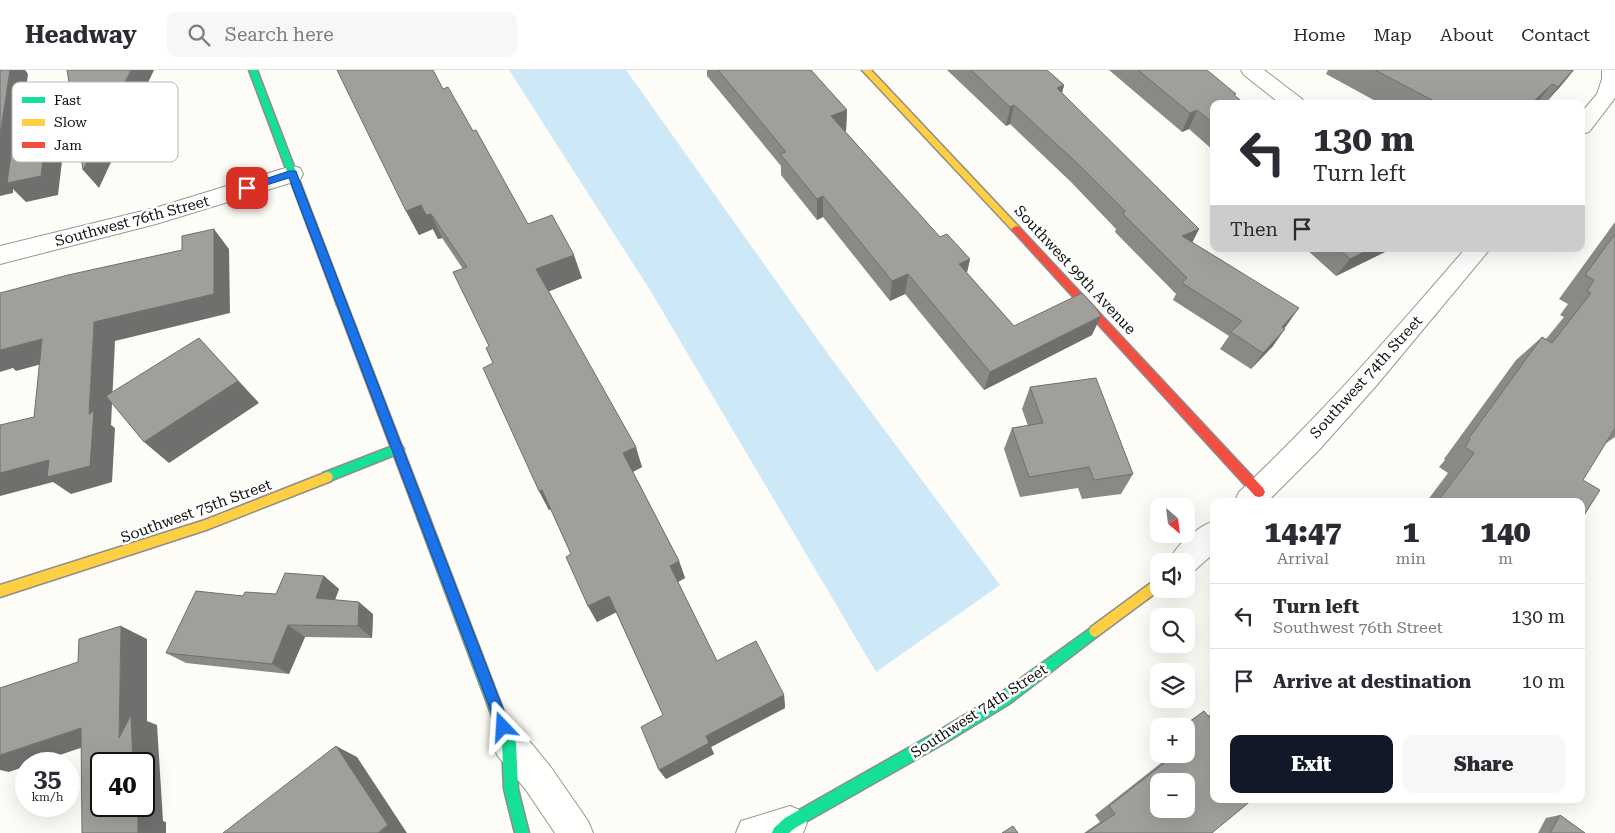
<!DOCTYPE html>
<meta charset="utf-8">
<style>
body{margin:0;font-family:"Roboto Serif",serif;background:#f7f7f7;color:#2b2b33;height:100vh;display:flex;flex-direction:column;font-size:19px;white-space:nowrap}
*{box-sizing:border-box;margin:0}
p{font-size:16px;color:#7c7c81}
.icon{flex:none;width:28px;height:28px;fill:none;stroke:currentColor;stroke-width:2;stroke-linecap:round;stroke-linejoin:round}
.map{position:relative;flex:1;overflow:hidden}
.sheet{position:absolute;left:1210px;top:428px;width:375px;height:305px;display:flex;flex-direction:column;background:#fff;border-radius:10px;box-shadow:0 5px 20px #0002}
.sheet>*{flex:none}
.top-card{position:absolute;left:1210px;top:30px;width:375px;height:152px;border-radius:10px;box-shadow:0 5px 20px #0002;background:#fff;color:#2b2b33;overflow:hidden}
.needle{width:32px;rotate:152deg}
.buttons{position:absolute;left:1150px;top:428px;display:grid;gap:10px}
.buttons a{display:grid;place-items:center;width:45px;height:45px;border-radius:10px;background:#fff;box-shadow:0 5px 20px #0002;font-size:25px}
.speed{position:absolute;left:15px;top:682px;display:flex;gap:10px;font-size:25px;font-weight:700;text-align:center}
.speed>*{display:grid;place-content:center;width:65px;height:65px;border-radius:50%;background:#fff;box-shadow:0 5px 20px #0002;line-height:1}
.speed small{font-size:12px;font-weight:400}
.speed .limit{border:2px solid #111;border-radius:8px;background:#fff;color:#111}
.pin{position:absolute;display:grid;place-items:center;width:42px;height:42px;color:#fff;margin:-21px;border-radius:10px;box-shadow:0 2px 8px #0006}
.me{position:absolute;width:55px;margin:-28px;rotate:340deg;stroke-linejoin:round;filter:drop-shadow(0 0 4px #0008)}
.turn{display:flex;align-items:center;gap:18px;height:105px;padding:0 20px;font-size:22px}
.turn .icon{width:65px;height:65px;stroke-width:2.5}
.turn b{display:block;font-size:35px;line-height:42px}
.then{display:flex;align-items:center;height:48px;padding:0 20px;background:#0003;gap:10px;font-size:19px}
.eta{display:flex;justify-content:space-evenly;align-items:center;height:85px;text-align:center}
.eta b{font-size:30px;font-weight:800;line-height:35px}
.button{display:flex;gap:10px;margin-top:auto;padding:10px 20px}
.button a{flex:1;height:58px;border-radius:10px;background:#111827;color:#fff;font-size:20px;font-weight:800;line-height:58px;text-align:center}
.button a+a{background:#f7f7f7;color:#2b2b33}
ul{padding:0;list-style:none}
li{display:flex;align-items:center;gap:15px;height:65px;padding:0 20px;border-top:1px solid #e1e1e2}
li div{flex:1}
li b{display:block;font-size:19px}
li em{font-style:normal}
header{display:flex;align-items:center;gap:30px;box-sizing:border-box;height:70px;padding:0 25px;background:#fff;border-bottom:1px solid #e1e1e2}
header strong{font-size:24px}
nav{display:flex;gap:28px;margin-inline-start:auto;font-size:18px}
.search{width:350px;height:45px;background:#f7f7f7;display:flex;align-items:center;gap:12px;box-sizing:border-box;padding:0 18px;border-radius:10px;color:#7c7c81;font-size:19px}
.map>svg:first-child{display:block}
.water{fill:#cde8f7}
.lines{fill:none;stroke-linecap:round;stroke-linejoin:round}
.street-casing{stroke:#979795;stroke-width:2}
.fast-casing{stroke:#8e8d8b;stroke-width:3}
.slow-casing{stroke:#8e8d8b;stroke-width:3}
.jam-casing{stroke:#8e8d8b;stroke-width:3}
.street{fill:#fffffe;fill-rule:evenodd}
.fast{fill:#16e098;fill-rule:evenodd}
.slow{fill:#ffcf43;fill-rule:evenodd}
.jam{fill:#f24e42;fill-rule:evenodd}
.wall{fill:#8a8986}
.shaded-wall{fill:#716f6d}
.building{fill:#a19f9c;stroke:#716f6d;fill-rule:evenodd}
.route{fill:#1a73e8;stroke:#114b97}
.labels{text-anchor:middle;stroke-width:5;stroke-linejoin:round;paint-order:stroke}
.street-label{font-size:15px;fill:#111;stroke:#fff}
.key{fill:#fff;stroke:#b8b8b8;stroke-width:1}
.key-label{font-size:14px;fill:#111}
</style>
<header>
<strong>Headway</strong>
<div class="search"><svg class="icon" aria-label="search" viewBox="0 0 24 24"><circle cx="10" cy="10" r="6"/><path d="M15 15l6 6"/></svg>Search here</div>
<nav><a>Home</a><a>Map</a><a>About</a><a>Contact</a></nav>
</header>
<div class="map">
<svg width="1615" height="763" viewBox="0 0 1615 763">
<rect width="100%" height="100%" fill="#fdfcf7"/>
<path class="water" d="M509,0H626L828,284L1000,515L876,602L650,220Z"/>
<g class="lines">
<defs>
<path id="street" d="M1241,0H1264L1302,29L1305,34H1281L1244,5Z
M1602,0H1615V28L1589,62L1581,64V43L1597,24L1602,9Z
M292,96L300,98L303,104L300,110L156,154L0,194V176L155,138Z
M1465,179H1490L1376,316L1319,380L1268,431H1235L1239,422C1320,346 1393,263 1465,179Z
M1214,451V483L1194,501L1186,504V491H1169C1176,475 1197,457 1214,451Z
M509,657L521,661L550,696L588,751L593,763H555L526,720L497,685L493,673L497,661Z
M790,736L802,741L807,753L803,763H736L741,751Z"/>
<path id="fast" d="M249,0H257L346,232L345,235H337L336,232Z
M398,374L402,376L404,379L402,382L327,412L323,411L321,407L323,403Z
M424,444L428,445L430,449L516,673L518,719L529,763H515L504,719L502,673L418,449L420,445Z
M1095,555L1099,557L1101,561L1099,565L1009,634L950,670L795,758L789,763H772L774,758L785,748L940,660L999,624Z"/>
<path id="slow" d="M862,0H871L1019,157V161H1013Z
M341,228L346,232L430,449L428,453L424,454L420,453L418,449L336,232Z
M327,402L331,403L333,407L331,411L206,460L0,527V515L205,450Z
M1159,507V519H1161L1099,565L1095,567L1091,565L1089,561L1091,557Z"/>
<path id="jam" d="M1016,156L1019,157L1263,418L1265,422L1263,426L1259,427L1255,426L1013,161L1011,159Z"/>
</defs>
<use href="#street" class="street-casing"/>
<use href="#fast" class="fast-casing"/>
<use href="#slow" class="slow-casing"/>
<use href="#jam" class="jam-casing"/>
<use href="#street" class="street"/>
<use href="#fast" class="fast"/>
<use href="#slow" class="slow"/>
<use href="#jam" class="jam"/>
</g>
<path class="wall" d="M707,0H811L847,40L846,61H845L940,167L970,189L967,203L1014,256L1092,265L984,320L905,224L890,231L823,147L817,150L781,105V96L707,6Z
M947,0H1047L1064,15L1062,23L1199,159L1192,172L1287,255L1284,258L1273,276L1251,299L1220,279L1229,266L1173,230L1176,224L1115,162L1116,159L1071,112L1010,54L1006,56Z
M1109,0H1207L1214,34V81L1189,59L1182,62Z
M1328,0H1574L1545,34H1381L1326,4Z
M443,19L528,154L582,208L549,221L642,397L633,402L679,491L685,508L678,512L717,591L784,625L785,638L711,677L714,684L666,709L659,700L663,645L616,542L597,552L588,536L571,484L551,439L549,440L539,421L493,293L489,276L463,199L442,168L438,169L433,159L419,165L406,141Z
M1615,152V367L1605,374L1583,410L1581,431H1427L1448,403L1439,397L1445,390L1444,389L1516,290L1542,267L1546,269L1564,247L1560,245L1568,234L1559,229Z
M1306,179H1390L1389,180L1336,206Z
M1030,317L1133,404L1121,424L1082,429L1078,418L1020,427L1004,379L1012,358L1028,356L1022,339Z
M324,506L339,519L335,530L373,544L372,568L305,567L289,604L186,593L166,583L243,526L276,524Z
M1204,641L1208,646L1214,641V729L1212,763H1084L1100,752L1095,745L1161,693L1151,681L1159,674V684H1186V656H1182Z
M1560,745L1585,763H1538L1546,748Z"/>
<path class="shaded-wall" d="M10,0H25L28,4L14,112L46,64L63,83L58,125L26,132L13,119V123L0,126V65Z
M131,0H154L99,118L83,100Z
M1574,0L1560,17L1544,34L1558,17Z
M1552,14L1536,34H1531Z
M1064,15L1059,34L1057,18Z
M1014,35L1010,54L1006,56L1010,37Z
M847,40L846,61L830,67L831,46Z
M1197,40L1189,59L1182,62L1190,43Z
M823,126V147L817,150V129Z
M421,135L431,144L442,168L438,169L433,159L419,165L406,141Z
M214,159L229,179L230,243L115,271L111,355L115,358L112,412L71,424L53,412L0,426V403L89,344L94,252Z
M1199,159L1190,177L1182,166Z
M1370,179H1390L1389,180L1336,206L1350,189Z
M574,185L582,208L545,223L536,199Z
M970,189L965,209L959,194Z
M908,204L905,224L890,231L892,211Z
M1299,238L1287,255L1270,274L1282,257Z
M1101,246L1092,265L984,320L990,302Z
M1285,259L1273,276L1251,299L1263,283Z
M199,268L259,333L169,393L144,372Z
M42,269L64,288L16,301L13,298L0,302V280Z
M636,377L642,397L630,403L623,383Z
M542,420L552,439L549,440L539,421Z
M679,491L685,508L676,513L670,496Z
M324,506L339,519L331,540L316,528Z
M609,526L617,542L597,552L588,536Z
M359,532L373,544L372,568L358,556Z
M288,555L305,567L289,604L272,594Z
M121,556L147,569V651L157,655L163,751L166,752V763H138L135,736H144V694H133L119,668Z
M784,625L785,638L711,677L714,684L666,709L659,700L706,666Z
M81,658L110,668L33,694H26V696L9,702L0,700V685Z
M336,676L357,687L407,763H378Z"/>
<path class="building" d="M0,0H10L0,65Z
M67,0H131L83,100Z
M337,0H433L443,19L448,17L473,61L476,60L528,154L552,145L574,185L536,199L636,377L623,383L679,491L670,496L717,591L756,571L784,625L706,666L709,673L659,700L641,657L663,645L609,526L588,536L566,487L571,484L542,420L539,421L483,298L493,293L486,278L489,276L453,202L467,197L431,144L426,145L421,135L406,141Z
M718,0H811L847,40L831,46L940,167L947,164L970,189L959,194L1014,256L1082,223L1096,238L1101,246L990,302L908,204L892,211L823,126L817,129L780,84L786,82Z
M971,0H1047L1064,15L1057,18L1199,159L1182,166L1299,238L1282,257L1285,259L1263,283L1231,262L1242,251L1182,213L1187,208L1123,144L1125,141L1077,93L1014,35L1010,37Z
M1138,0H1207L1236,24L1234,25L1245,34H1214V54L1197,40L1190,43Z
M1375,0H1573L1558,17L1552,14L1531,34H1436L1433,32L1434,31Z
M46,64L41,106L7,113L13,71Z
M214,159V224L94,252L89,344L94,341L90,396L47,407L49,390L0,403V355L34,347L42,269L0,280V223L68,205L182,180V166Z
M1615,164V358L1583,410L1600,420L1581,450V431H1438L1474,383L1465,377L1470,369L1469,368L1542,267L1552,273L1591,223L1587,221L1594,210L1585,205Z
M1339,179H1370L1350,189Z
M199,268L238,311L144,372L106,326Z
M1096,308L1133,404L1094,410L1089,397L1029,407L1012,358L1043,353L1030,317Z
M285,503L324,506L316,528L359,532L358,556L288,555L272,594L166,583L196,521L243,526L245,522L276,524Z
M121,556L119,668L131,645L133,694H101V736H135L136,745L138,744V763H82L81,658L0,685V618L78,592L79,569Z
M1204,641L1210,648L1214,645V729H1253L1212,763H1086L1115,744L1109,736L1176,684H1186V656H1184ZM1159,711H1186V739H1159Z
M336,676L388,755L378,763H223Z
M1560,745L1585,763H1550Z
M1013,756L1018,763H1002Z"/>
<path class="route" d="M289,101H296L297,104L510,657L508,662L503,664L498,662L497,657L289,108L247,121L243,118L244,116Z"/>
<g class="labels">
<g class="street-label">
<text transform="translate(132 151) rotate(-15)" y="5">Southwest 76th Street</text>
<text transform="translate(1075 200) rotate(47)" y="5">Southwest 99th Avenue</text>
<text transform="translate(1366 307) rotate(-48)" y="5">Southwest 74th Street</text>
<text transform="translate(196 441) rotate(-20)" y="5">Southwest 75th Street</text>
<text transform="translate(979 641) rotate(-33)" y="5">Southwest 74th Street</text>
</g>
</g>
<rect x="12" y="12" width="166" height="80" rx="8" class="key"/>
<rect x="22" y="27" width="23" height="6" fill="#16e098"/>
<rect x="22" y="49" width="23" height="7" fill="#ffcf43"/>
<rect x="22" y="72" width="23" height="6" fill="#f24e42"/>
<g class="key-label">
<text x="54" y="35">Fast</text>
<text x="54" y="57">Slow</text>
<text x="54" y="80">Jam</text>
</g>
</svg>
<div class="buttons">
<a><svg class="needle" viewBox="-14 -14 28 28"><path d="M0-13l5 13h-10z" fill="#e53935"/><path d="M0 13l5-13h-10z" fill="#7c7c81"/></svg></a>
<a><svg class="icon" aria-label="sound" viewBox="0 0 24 24"><path d="M4 9h4l5-4v14l-5-4H4zM17 9q2 3 0 6"/></svg></a>
<a><svg class="icon" aria-label="search" viewBox="0 0 24 24"><circle cx="10" cy="10" r="6"/><path d="M15 15l6 6"/></svg></a>
<a><svg class="icon" aria-label="layers" viewBox="0 0 24 24"><path d="M12 4l9 5-9 5-9-5zM3 14l9 5 9-5"/></svg></a>
<a>+</a>
<a>−</a>
</div>
<div class="speed"><div>35<small>km/h</small></div><div class="limit">40</div></div>
<div class="pin" style="left:247px;top:118px;background:#d93025"><svg class="icon" aria-label="arrive" viewBox="0 0 24 24"><path d="M6 21V4h12l-3 4 3 4H6"/></svg></div>
<svg class="me" style="left:503px;top:657px" viewBox="-20 -20 40 40"><path d="M0-17L14 15 0 8-14 15z" fill="#1a73e8" stroke="#fff" stroke-width="4"/></svg>
<div class="top-card">
<div class="turn"><svg class="icon" aria-label="left" viewBox="0 0 24 24"><path d="M17 20v-9H6M10 6l-5 5 5 5"/></svg><div><b>130 m</b>Turn left</div></div>
<div class="then">Then<svg class="icon" aria-label="arrive" viewBox="0 0 24 24"><path d="M6 21V4h12l-3 4 3 4H6"/></svg></div>
</div>
<section class="sheet">
<div class="eta">
<div><b>14:47</b><p>Arrival</p></div>
<div><b>1</b><p>min</p></div>
<div><b>140</b><p>m</p></div>
</div>
<ul>
<li><svg class="icon" aria-label="left" viewBox="0 0 24 24"><path d="M17 20v-9H6M10 6l-5 5 5 5"/></svg><div><b>Turn left</b><p>Southwest 76th Street</p></div><em>130 m</em></li>
<li><svg class="icon" aria-label="arrive" viewBox="0 0 24 24"><path d="M6 21V4h12l-3 4 3 4H6"/></svg><div><b>Arrive at destination</b></div><em>10 m</em></li>
</ul>
<div class="button"><a>Exit</a><a>Share</a></div>
</section>
</div>
